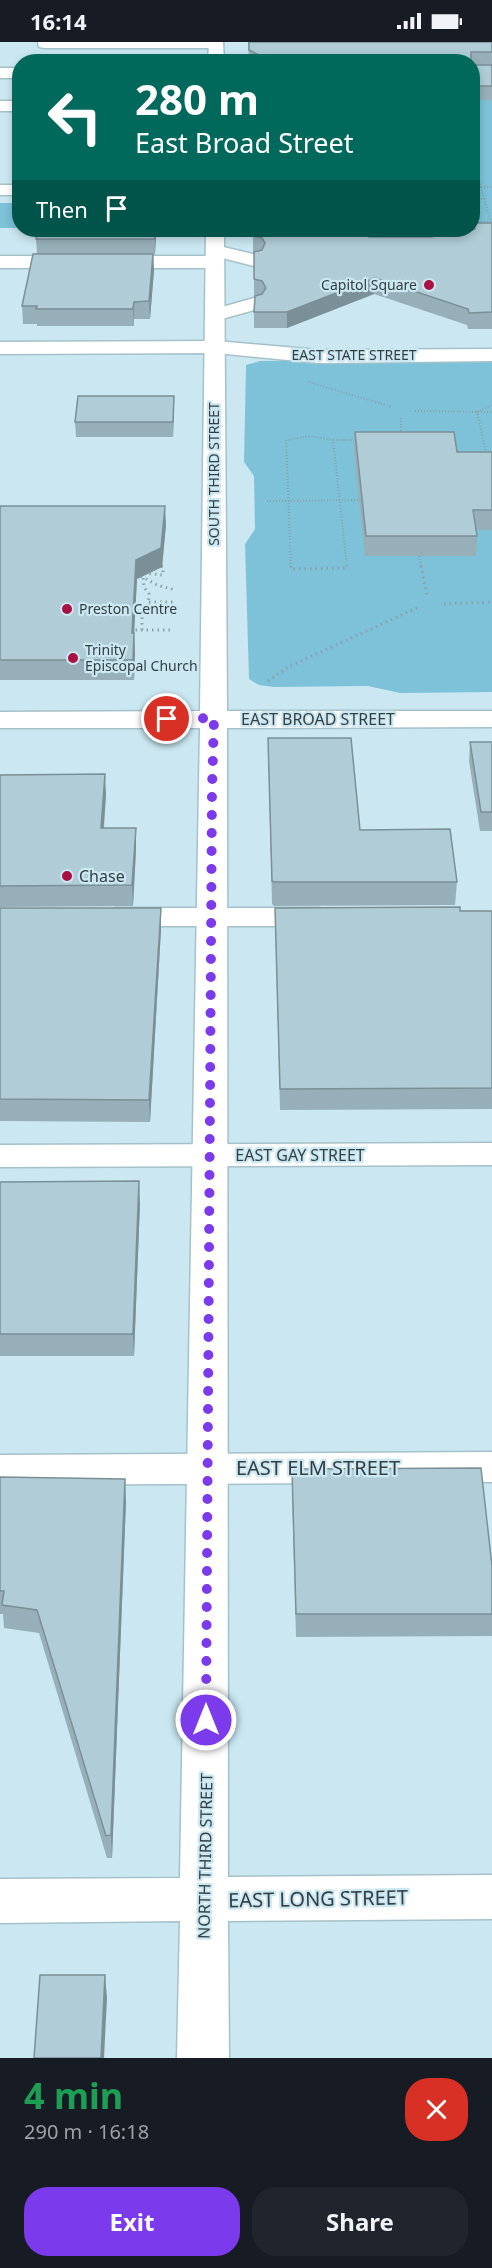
<!DOCTYPE html>
<meta charset="utf-8">
<style>
body{margin:0;font-family:"Noto Sans",sans-serif;background:#20242c;color:#f1f3f6;height:100vh;display:flex;flex-direction:column;font-size:22px;white-space:nowrap}
*{box-sizing:border-box;margin:0}
p{font-size:20px;color:#9ea1a6}
.icon{flex:none;width:33px;height:33px;fill:none;stroke:currentColor;stroke-width:2;stroke-linecap:round;stroke-linejoin:round}
.map{position:relative;height:2016px;overflow:hidden}
.drawer{display:flex;flex-direction:column;background:#171b24;flex:1}
.drawer>*{flex:none}
.top-card{position:absolute;left:12px;top:12px;width:468px;height:183px;border-radius:24px;box-shadow:0 3px 9px #0003;background:#00695c;color:#fff;overflow:hidden}
.pin{position:absolute;display:grid;place-items:center;width:51px;height:51px;color:#fff;margin:-26px;border:3px solid #fff;border-radius:50%;box-shadow:0 2px 6px #0007}
.me{position:absolute;width:66px;margin:-33px;rotate:0deg;stroke-linejoin:round;filter:drop-shadow(0 0 4px #0008)}
.turn{display:flex;align-items:center;gap:21px;height:126px;padding:0 24px;font-size:27px}
.turn .icon{width:78px;height:78px;stroke-width:2.5}
.turn b{display:block;font-size:42px;line-height:51px}
.then{display:flex;align-items:center;height:57px;padding:0 24px;background:#0003;gap:12px;font-size:22px}
.round{display:grid;place-items:center;flex:none;width:63px;height:63px;border-radius:24px;background:#20242c}
.head{display:flex;align-items:center;justify-content:space-between;height:102px;padding:0 24px}
h1{font-size:36px;font-weight:700;line-height:45px;color:#1e9e55}
.action{display:flex;gap:12px;margin-top:auto;padding:12px 24px}
.action a{flex:1;height:69px;border-radius:24px;background:#7c3aed;color:#fff;font-size:24px;font-weight:700;line-height:69px;text-align:center}
.action a+a{background:#20242c;color:#f1f3f6}
.status{display:flex;justify-content:space-between;align-items:center;height:42px;padding:0 30px;background:#171b24;direction:ltr}
.status svg{height:16px;fill:currentColor}
.map>svg:first-child{display:block}
.green{fill:#7dc2d9}
.lines{fill:none;stroke-linecap:round;stroke-linejoin:round}
.minor-casing{stroke:#a5c1ca;stroke-width:3}
.major-casing{stroke:#a5c1ca;stroke-width:3}
.path-far1{stroke:#8ba0a8;stroke-width:2;stroke-dasharray:1 2;stroke-linecap:butt}
.path{stroke:#8ba0a8;stroke-width:3;stroke-dasharray:1.5 4;stroke-linecap:butt}
.minor{fill:#fff;fill-rule:evenodd}
.major{fill:#fff;fill-rule:evenodd}
.wall{fill:#97afb8}
.shaded-wall{fill:#7b8f96}
.building{fill:#b0ccd6;stroke:#7b8f96;stroke-width:1.5}
.route{stroke:#7c3aed;stroke-width:10;stroke-dasharray:0 18}
.poi-dot{fill:#a81142;stroke:#cbe8f2;stroke-width:2}
.labels{text-anchor:middle;stroke-width:4.5;stroke-linejoin:round;paint-order:stroke}
.far-poi-label{font-size:14px;fill:#333e42;stroke:#cbe8f2;text-anchor:start}
.far-street-label{font-size:14px;fill:#333e42;stroke:#cbe8f2}
.street-label{font-size:16px;fill:#333e42;stroke:#cbe8f2}
.poi-label{font-size:16px;fill:#333e42;stroke:#cbe8f2;text-anchor:start}
.near-street-label{font-size:20px;fill:#333e42;stroke:#cbe8f2}
</style>
<div class="status"><b>16:14</b><svg viewBox="0 0 49 12"><path d="M0 12V9h3v3zM5 12V6h3v6zM10 12V3h3v9zM15 12V0h3v12zM26 1h20v11H26zM47 4h2v5h-2z"/></svg></div>
<div class="map">
<svg width="492" height="2016" viewBox="0 0 492 2016">
<rect width="100%" height="100%" fill="#cbe8f2"/>
<path class="green" d="M473,39H492V203L378,211L374,188H472Z
M0,161H19V186H0Z
M492,317V650L400,651L368,644L274,645L259,643L249,637L245,502L255,487L254,434L244,420L246,323L260,319Z"/>
<g class="lines">
<defs>
<path id="minor" d="M38,0H222L223,2L216,6H44L39,5Z
M0,59H20V69H0Z
M0,143H20V153H0Z
M215,203L261,214L263,218L261,222L254,224L222,216L224,220L222,224L215,226H0V214H214L208,213L206,209L208,205Z
M254,256L261,258L264,262L261,266L215,279L208,277L205,273L208,269Z
M216,299L319,308L492,307V319L319,321L216,311L0,312V300Z
M116,866H319L330,869L334,875L330,881L319,884H116L105,881L101,875L105,869Z
M492,1101V1123L0,1125V1103Z
M492,1410V1440L0,1443V1413Z"/>
<path id="major" d="M209,0H223L224,20H208Z
M0,26H20V36H0Z
M206,188H224L227,669H492V685L227,686L228,1835L492,1833V1877L228,1879L229,2016H177L180,1879L0,1881V1837L180,1836L200,686H0V670L200,669Z"/>
</defs>
<use href="#minor" class="minor-casing"/>
<use href="#major" class="major-casing"/>
<path class="path-far1" d="M472,113L492,184
M472,135H479
M472,145H492
M472,157H485
M472,180H491
M309,340L392,365
M415,369L492,370
M401,376V394
M333,398H357
M487,414L477,370L492,363
M267,459L360,458
M419,514L421,525
M159,523L163,525
M291,525L286,398L310,394L333,398L347,525"/>
<path class="path" d="M291,524V527L347,526V524
M421,524L427,553
M144,531L163,533V525L161,524
M141,534L157,543L175,548
M149,560H175
M444,562L492,560
M130,588H173
M142,588V572L148,567L149,552L144,545L143,535
M268,639L290,624L417,566"/>
<use href="#minor" class="minor"/>
<use href="#major" class="major"/>
</g>
<path class="wall" d="M248,0H492V58H472V20H249Z
M473,181H492V287H468L467,283L374,252L287,286H254V210H253V188H368L369,195H430V188H472Z
M156,195L155,212H153L154,228L150,277H134V284H37V282H23L22,264L37,212L36,197Z
M174,354L173,395H76L75,380Z
M355,390L457,410H492V488H476L477,494L476,514H365L354,409Z
M0,464L166,483L162,525L137,537L134,591L135,611L134,638H0Z
M268,696L360,788L457,840L455,863L274,864L272,862Z
M470,700H492V789H480L469,719Z
M0,733L106,752L104,786H136V807L133,864L0,865Z
M0,866L161,887L150,1080L0,1079Z
M275,866L492,869V1067L280,1068Z
M0,1140L140,1161L134,1314H0Z
M292,1427L492,1524V1594L296,1595L292,1450Z
M0,1435L126,1459L112,1816H107L39,1591L4,1586L3,1572H0Z"/>
<path class="shaded-wall" d="M155,188H156V195L155,212Z
M153,212L154,228L150,277L149,259Z
M375,236L374,252L287,286V270Z
M134,260V284L133,267Z
M174,354V368L173,395V380Z
M165,464L166,483L162,525L137,537L133,611L132,591L136,518Z
M134,591L135,611L134,638L133,618Z
M105,732L106,752L102,807L101,786Z
M136,786V807L133,864L132,843Z
M161,866V887L150,1080L149,1058Z
M139,1139L140,1161L134,1314L133,1292Z
M125,1437L126,1459L112,1816L111,1793Z
M105,1933L107,1956L104,2016H101Z"/>
<path class="building" d="M249,0H492V10H471V20H260L259,13L249,8Z
M472,23H492V44H472Z
M473,181H492V270L469,271L468,267L375,236L287,270H254L255,254L262,252L266,246L262,239L254,237V210L262,208L265,201L262,196L253,194V188H368L369,195H432L430,188H472L475,187Z
M38,188H155V197H36Z
M33,212H153L149,259L134,260L133,267H36L37,264H22Z
M78,354H174L173,380H75Z
M355,390H454L457,410H492V468H473L477,494H366Z
M0,464H165L161,506L136,518L132,591H134L133,618H0Z
M268,696H351L360,788L450,787L457,840H274L272,839Z
M470,700H492V770H481Z
M105,732L101,786H136L132,843L0,844V733Z
M460,865V869H492V1046L280,1047L275,866Z
M0,866H161L149,1058L0,1057Z
M139,1139L133,1292H0V1140Z
M481,1426L492,1524V1572H296L292,1427Z
M0,1435L125,1437L111,1793L106,1794L37,1568L2,1563L4,1549H0Z
M40,1933H105L101,2016H34Z"/>
<g class="lines">
<path class="route" d="M167,677L214,676L212,747L206,1678"/>
</g>
<g class="poi-dot">
<circle cx="429" cy="243" r="6"/>
<circle cx="67" cy="567" r="6"/>
<circle cx="73" cy="616" r="6"/>
<circle cx="67" cy="834" r="6"/>
</g>
<g class="labels">
<g class="far-poi-label">
<text x="417" y="248" text-anchor="end">Capitol Square</text>
<text x="79" y="572">Preston Centre</text>
<text x="85" y="613">Trinity<tspan x="85" dy="16">Episcopal Church</tspan></text>
</g>
<g class="far-street-label">
<text x="354" y="318">EAST STATE STREET</text>
<text transform="translate(214 432) rotate(-90)" y="5">SOUTH THIRD STREET</text>
</g>
<g class="street-label">
<text x="318" y="683">EAST BROAD STREET</text>
<text x="300" y="1119">EAST GAY STREET</text>
<text transform="translate(205 1814) rotate(-89)" y="6">NORTH THIRD STREET</text>
</g>
<g class="poi-label">
<text x="79" y="840">Chase</text>
</g>
<g class="near-street-label">
<text x="318" y="1433">EAST ELM STREET</text>
<text transform="translate(318 1857) rotate(-1)" y="7">EAST LONG STREET</text>
</g>
</g>
</svg>
<div class="pin" style="left:167px;top:677px;background:#d93025"><svg class="icon" aria-label="arrive" viewBox="0 0 24 24"><path d="M6 21V4h12l-3 4 3 4H6"/></svg></div>
<svg class="me" style="left:206px;top:1678px" viewBox="-20 -20 40 40"><circle r="17" fill="#7c3aed" stroke="#fff" stroke-width="3"/><path d="M0-11L8 9 0 5-8 9z" fill="#fff"/></svg>
<div class="top-card">
<div class="turn"><svg class="icon" aria-label="left" viewBox="0 0 24 24"><path d="M17 20v-9H6M10 6l-5 5 5 5"/></svg><div><b>280 m</b>East Broad Street</div></div>
<div class="then">Then<svg class="icon" aria-label="arrive" viewBox="0 0 24 24"><path d="M6 21V4h12l-3 4 3 4H6"/></svg></div>
</div>
</div>
<section class="drawer">
<div class="head"><div><h1>4 min</h1><p>290 m · 16:18</p></div><a class="round" style="background:#d93025;color:#fff"><svg class="icon" aria-label="close" viewBox="0 0 24 24"><path d="M6 6l12 12M18 6L6 18"/></svg></a></div>
<div class="action"><a>Exit</a><a>Share</a></div>
</section>
